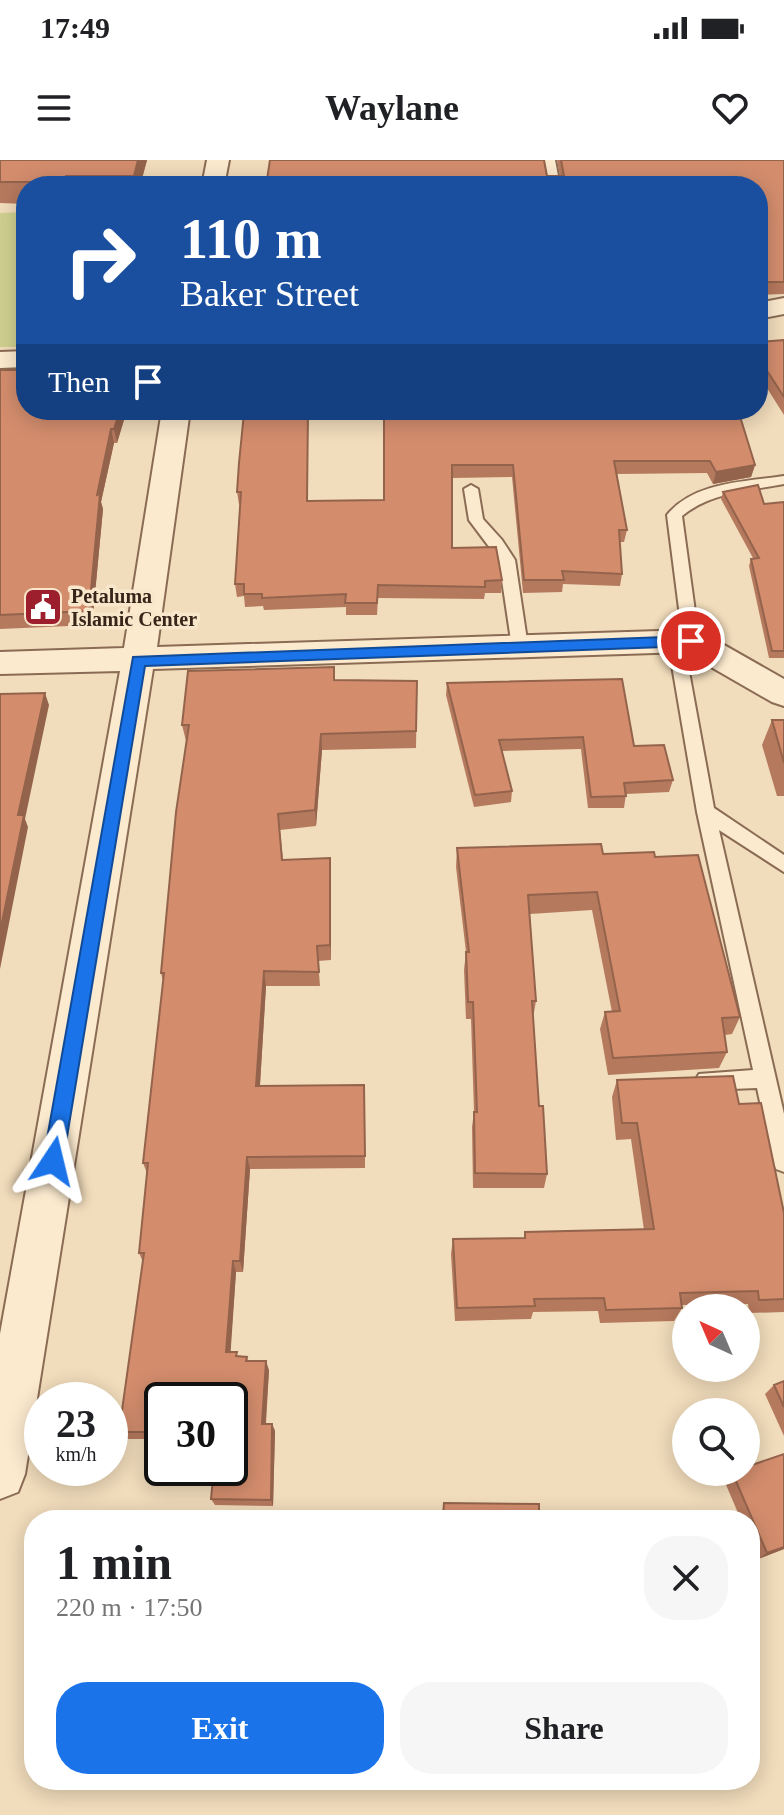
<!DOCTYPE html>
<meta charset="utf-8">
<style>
body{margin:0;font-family:"Times New Roman",serif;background:#f6f6f6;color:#202124;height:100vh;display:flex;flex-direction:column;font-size:30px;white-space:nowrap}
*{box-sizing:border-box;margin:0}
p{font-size:26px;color:#757577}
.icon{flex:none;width:44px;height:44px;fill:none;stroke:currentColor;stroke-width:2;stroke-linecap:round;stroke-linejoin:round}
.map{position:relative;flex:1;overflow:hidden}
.drawer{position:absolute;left:24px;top:1350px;width:736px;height:280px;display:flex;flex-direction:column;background:#fff;border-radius:32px;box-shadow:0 4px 20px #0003}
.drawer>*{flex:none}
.hud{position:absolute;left:16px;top:16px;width:752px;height:244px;border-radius:32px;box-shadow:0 4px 20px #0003;background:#1a4fa0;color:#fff;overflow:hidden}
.needle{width:52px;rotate:316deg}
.controls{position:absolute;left:672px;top:1134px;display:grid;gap:16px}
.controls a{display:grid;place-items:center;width:88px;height:88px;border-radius:50%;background:#fff;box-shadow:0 4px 20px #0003;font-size:40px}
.speed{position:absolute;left:24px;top:1222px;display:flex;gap:16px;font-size:40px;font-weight:700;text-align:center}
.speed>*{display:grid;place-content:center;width:104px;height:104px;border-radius:50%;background:#fff;box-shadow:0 4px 20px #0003;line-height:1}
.speed small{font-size:20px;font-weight:400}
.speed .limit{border:4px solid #111;border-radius:12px;background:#fff;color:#111}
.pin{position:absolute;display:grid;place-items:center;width:68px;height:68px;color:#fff;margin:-34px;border:4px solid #fff;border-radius:50%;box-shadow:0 2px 8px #0007}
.me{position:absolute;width:88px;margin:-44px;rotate:10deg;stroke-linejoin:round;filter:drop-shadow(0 0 6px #0008)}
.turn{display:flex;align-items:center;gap:28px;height:168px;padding:0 32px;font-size:36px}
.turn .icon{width:104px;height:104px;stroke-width:2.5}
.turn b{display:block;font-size:56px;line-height:68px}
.then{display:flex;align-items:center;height:76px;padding:0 32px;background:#0003;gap:16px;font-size:30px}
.round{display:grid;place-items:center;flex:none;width:84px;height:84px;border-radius:32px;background:#f6f6f6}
.summary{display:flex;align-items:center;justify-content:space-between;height:136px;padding:0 32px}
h1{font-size:48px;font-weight:700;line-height:60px}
.cta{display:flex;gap:16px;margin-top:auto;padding:16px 32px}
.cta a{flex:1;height:92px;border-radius:32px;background:#1a73e8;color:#fff;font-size:32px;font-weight:700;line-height:92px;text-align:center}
.cta a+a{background:#f6f6f6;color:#202124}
.status{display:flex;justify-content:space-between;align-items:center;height:56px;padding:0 40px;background:#fff;direction:ltr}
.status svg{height:22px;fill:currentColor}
header{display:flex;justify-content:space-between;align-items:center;height:104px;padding:0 32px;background:#fff;font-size:36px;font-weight:700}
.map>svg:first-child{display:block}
.green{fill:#cfd08f}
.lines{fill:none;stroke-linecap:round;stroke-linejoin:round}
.lane-casing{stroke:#8a6b54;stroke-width:4}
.street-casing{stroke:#8a6b54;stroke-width:4}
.lane{fill:#fceacf;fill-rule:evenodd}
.street{fill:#fceacf;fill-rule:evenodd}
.wall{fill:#b5795e}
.shaded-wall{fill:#94634c}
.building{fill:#d38d6d;stroke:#94634c;stroke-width:2}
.route{fill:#1a73e8;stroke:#114b97;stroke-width:2}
.labels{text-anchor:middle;stroke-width:7;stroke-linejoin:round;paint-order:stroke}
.far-poi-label{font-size:20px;font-weight:bold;fill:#37251a;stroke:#f8e7cb;text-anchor:start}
</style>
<div class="status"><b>17:49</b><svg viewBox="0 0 49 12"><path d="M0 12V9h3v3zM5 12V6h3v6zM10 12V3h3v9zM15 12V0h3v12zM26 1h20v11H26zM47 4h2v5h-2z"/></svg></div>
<header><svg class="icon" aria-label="menu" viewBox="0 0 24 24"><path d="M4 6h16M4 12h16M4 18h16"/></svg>Waylane<svg class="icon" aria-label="heart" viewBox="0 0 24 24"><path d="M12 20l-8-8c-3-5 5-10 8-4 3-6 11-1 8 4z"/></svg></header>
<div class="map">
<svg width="784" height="1655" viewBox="0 0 784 1655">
<rect width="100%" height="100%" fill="#f1dcbb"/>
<path class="green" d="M26,52V187H0V53Z"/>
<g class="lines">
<defs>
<path id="lane" d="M543,0H555L560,26H548Z
M784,316V324C747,331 711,332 682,356L699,481L691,487L684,484L714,648L784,695V712L719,670L784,954V1012L776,1009L773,1002L757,928L706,930L699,928L695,921L699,914L753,910L697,652L668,482L676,476L683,480L667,355C694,322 744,322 784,316Z
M471,325L478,329L483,359L502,380L515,400L528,487L526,491H514L512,487L499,400L469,360L464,329Z"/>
<path id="street" d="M207,0H229L224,26H202Z
M784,138V154L758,159V143Z
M26,191V207L0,208V192Z
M162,250H190L157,487L691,470L703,473L784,519V546L772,542L685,492L153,509L25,1314L18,1332L0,1339V1174L120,511L0,514V492L124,488Z"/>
</defs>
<use href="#lane" class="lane-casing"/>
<use href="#street" class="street-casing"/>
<use href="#lane" class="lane"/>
<use href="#street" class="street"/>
</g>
<path class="wall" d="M0,0H147L140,26H26V44L0,43Z
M557,0H784V134L758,135V26L547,16H560Z
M784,180V255L758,214V182Z
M0,210L127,250L117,283H114L101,342L103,349L92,465L0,469Z
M247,250H316V256H308V341L384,340V250L755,305L751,317L713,324L707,313L617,314L627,370L624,382H620L622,414L620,426L563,424L562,432L523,433L512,317L452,318V388L502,420L501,433H485L484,439L378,438L377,455H346V447L264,450L263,446L245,447L244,436L237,437L235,424L241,344H239L237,332Z
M723,332L764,344L784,342V498H769L749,406L751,399L753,398L721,339Z
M335,520L417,521L416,588L322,590L316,666L280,670L283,700L330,698L331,800L318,801L320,826H266L260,926L365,938V1008L250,1009L243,1112H236L230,1192L239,1196L247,1197L248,1201L269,1210L266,1264H272L275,1271L273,1346L215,1345L211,1339L230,1240H162V1279H125L119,1272L143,1102L139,1093L147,1013L143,1003L163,821L161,813L187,581H186L182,565Z
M447,523L634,586L673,620L669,632L626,634L624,648H588L581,589L502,591L512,631L511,642L474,647L446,535Z
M772,560H784V636H777L762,585Z
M457,688L655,697L740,857L732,874L725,875L727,892L719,908L608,915L600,869L605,852H612L592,750L530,754L536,841L533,858L539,946L547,1014L544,1028H473L472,967L474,952L471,859H466L464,810L466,792L456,707Z
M617,920L739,944L784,1053V1152L749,1153L748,1144L681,1145L682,1148L674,1161L600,1163L598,1151L533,1152L531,1159L455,1161L451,1094L453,1079L524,1078L525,1072L644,1070L631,979L616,980L612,937Z
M784,1221V1276L765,1234L774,1225Z
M784,1294V1389L758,1399L750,1381V1360H741L724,1320L732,1312Z"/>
<path class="shaded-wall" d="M138,0H147L140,26H135L134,16Z
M120,250H127L117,283L114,269Z
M308,250V353L307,341Z
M111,269L114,283L101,342L103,349L92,465L89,451L97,335Z
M755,305L751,317L713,324L716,312Z
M45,533L49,545L25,659L28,667L0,809V772L18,655Z
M321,574L322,590L316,666L315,650Z
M330,698L331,713V800L330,785Z
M264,811L266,826L259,939L256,926Z
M247,997L250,1009L243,1112L240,1101Z
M233,1101L236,1112L230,1201L226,1192Z
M266,1201L269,1210L265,1271L262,1264Z
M272,1264L275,1271L273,1346L271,1340Z
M784,1387V1389L758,1399L767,1393Z"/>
<path class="building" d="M0,0H138L134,16H66L64,22H0Z
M270,0H544L547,16H564L561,0H784V122H758V26H266Z
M784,180V237L758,197V182Z
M0,210H26V250H120L114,269H111L97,335L100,334L89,451L0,455Z
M247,250H308L307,341L384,340V250H738L755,305L716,312L710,301H614L627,370H619L622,414L562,411L564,420H524L513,305H452V388L496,387L502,420L485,421V427L378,425L377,443H345L346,434L262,438V434H244V424H235L241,332H237L239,303L244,253L247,252Z
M758,325L764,344L784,342V491H772L751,399L759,398L723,332Z
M334,507V520L417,521L416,571L321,574L315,650L278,654L282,700L330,698V785L317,786L319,812L264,811L256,926L364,925L365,996L247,997L240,1101H233L226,1192H237L236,1196L247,1197L246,1201H266L262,1264H272L271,1340L211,1339L214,1308H230V1240H162V1272H119L144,1093H139L148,1003H143L164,813H161L176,652L189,565H182L188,511Z
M622,519L634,586L664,585L673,620L624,623L626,636L591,637L583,577L499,580L512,631L475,635L447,523Z
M45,533L18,655H24L0,772V534Z
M772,560H784V603Z
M601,684L603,694L654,692L655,697L698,695L740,857L722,858L727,892L613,898L605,852L620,851L597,732L528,735L536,841H532L539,946H543L547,1014L475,1013L474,952H477L473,842H468L466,792H469L457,688Z
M733,916L739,944L761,943L784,1053V1139L759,1140L758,1131L680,1133L682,1148L606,1150L604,1138L534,1139L535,1146L457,1148L453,1079L525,1078V1072L654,1069L637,963H622L617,920Z
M784,1221V1247L774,1225Z
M784,1294V1387L767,1393L732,1312H746V1307Z
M444,1343L539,1344V1360H390V1356L443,1355Z"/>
<path class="route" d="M691,476L699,481L691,486L145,506L63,1001L60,1008L53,1010L46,1008L43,1001L133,497Z"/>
<defs>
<symbol id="civic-square" viewBox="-11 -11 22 22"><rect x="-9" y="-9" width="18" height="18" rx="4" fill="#9d1f2d" stroke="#f8e7cb"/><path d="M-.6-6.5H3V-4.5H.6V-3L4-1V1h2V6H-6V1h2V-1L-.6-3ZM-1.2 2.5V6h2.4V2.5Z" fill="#fff"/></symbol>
</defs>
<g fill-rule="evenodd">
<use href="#civic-square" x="21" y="425" width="44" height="44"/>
</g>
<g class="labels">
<g class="far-poi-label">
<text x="71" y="443">Petaluma<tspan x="71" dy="23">Islamic Center</tspan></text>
</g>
</g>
</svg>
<div class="controls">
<a><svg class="needle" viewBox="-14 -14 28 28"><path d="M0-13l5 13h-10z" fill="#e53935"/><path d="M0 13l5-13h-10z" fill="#757577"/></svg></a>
<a><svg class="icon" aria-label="search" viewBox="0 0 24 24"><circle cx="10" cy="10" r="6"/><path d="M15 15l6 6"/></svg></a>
</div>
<div class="speed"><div>23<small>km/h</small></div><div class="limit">30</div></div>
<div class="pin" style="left:691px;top:481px;background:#d93025"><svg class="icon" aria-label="arrive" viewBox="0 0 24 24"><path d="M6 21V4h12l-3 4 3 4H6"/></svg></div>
<svg class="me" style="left:53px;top:1001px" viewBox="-20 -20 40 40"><path d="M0-17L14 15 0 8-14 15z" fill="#1a73e8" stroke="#fff" stroke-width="4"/></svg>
<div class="hud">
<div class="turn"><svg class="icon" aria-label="right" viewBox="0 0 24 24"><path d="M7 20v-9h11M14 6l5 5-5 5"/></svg><div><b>110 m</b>Baker Street</div></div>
<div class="then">Then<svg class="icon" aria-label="arrive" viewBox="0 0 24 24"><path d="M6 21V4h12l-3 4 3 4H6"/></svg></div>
</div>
<section class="drawer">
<div class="summary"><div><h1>1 min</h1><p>220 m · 17:50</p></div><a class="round"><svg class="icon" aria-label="close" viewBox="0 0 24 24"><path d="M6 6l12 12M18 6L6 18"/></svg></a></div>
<div class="cta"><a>Exit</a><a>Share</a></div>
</section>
</div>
